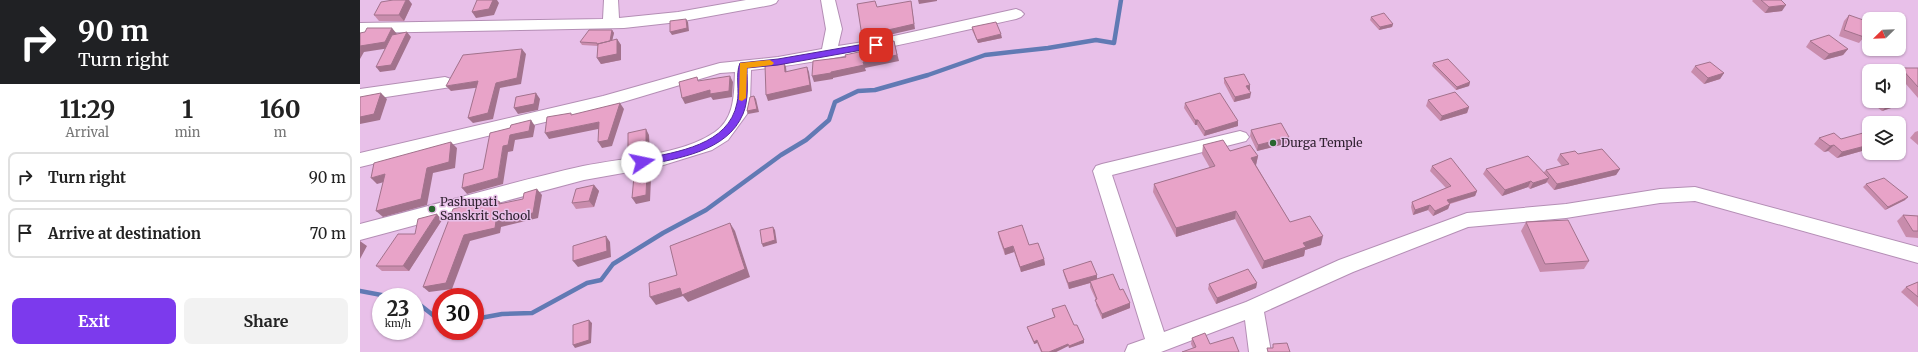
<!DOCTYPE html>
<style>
body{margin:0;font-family:Merriweather,serif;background:#f2f2f2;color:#222;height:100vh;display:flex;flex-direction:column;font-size:15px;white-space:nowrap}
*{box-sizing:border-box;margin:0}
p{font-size:13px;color:#767676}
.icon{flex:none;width:22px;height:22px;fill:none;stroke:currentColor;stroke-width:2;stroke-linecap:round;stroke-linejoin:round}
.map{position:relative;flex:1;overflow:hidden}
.drawer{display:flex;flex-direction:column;background:#fff;width:360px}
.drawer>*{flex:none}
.top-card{background:#202124;color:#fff;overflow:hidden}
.needle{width:26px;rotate:247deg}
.tools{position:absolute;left:1502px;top:12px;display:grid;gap:8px}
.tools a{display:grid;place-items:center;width:44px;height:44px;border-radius:8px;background:#fff;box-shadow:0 1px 3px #0004;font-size:20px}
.speed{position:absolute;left:12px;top:288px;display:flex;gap:8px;font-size:20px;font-weight:700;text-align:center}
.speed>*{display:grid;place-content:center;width:52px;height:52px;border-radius:50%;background:#fff;box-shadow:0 1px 3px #0004;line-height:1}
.speed small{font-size:10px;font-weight:400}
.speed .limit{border:6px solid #d22;background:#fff;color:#111}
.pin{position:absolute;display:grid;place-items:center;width:34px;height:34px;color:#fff;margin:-17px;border-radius:8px;box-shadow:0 2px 6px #0006}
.me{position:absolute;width:44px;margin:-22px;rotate:79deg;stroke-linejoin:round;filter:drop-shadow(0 0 3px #0008)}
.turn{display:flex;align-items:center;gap:14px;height:84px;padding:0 12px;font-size:18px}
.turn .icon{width:52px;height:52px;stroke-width:2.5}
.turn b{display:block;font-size:28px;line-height:34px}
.eta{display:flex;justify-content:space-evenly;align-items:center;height:68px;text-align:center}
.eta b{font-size:24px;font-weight:700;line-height:28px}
.primary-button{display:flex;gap:8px;margin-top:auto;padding:8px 12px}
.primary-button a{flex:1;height:46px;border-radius:8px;background:#7c3aed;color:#fff;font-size:16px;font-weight:700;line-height:46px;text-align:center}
.primary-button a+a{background:#f2f2f2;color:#222}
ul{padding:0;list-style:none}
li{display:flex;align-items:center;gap:12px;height:50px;margin:0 8px 6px;padding:0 4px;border:2px solid #e0e0e0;border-radius:8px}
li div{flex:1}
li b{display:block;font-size:15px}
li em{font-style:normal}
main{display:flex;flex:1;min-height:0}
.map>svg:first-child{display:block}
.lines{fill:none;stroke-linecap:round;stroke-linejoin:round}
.stream{stroke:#617ab4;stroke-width:4.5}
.street-casing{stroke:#b48eb5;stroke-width:2}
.street{fill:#fff;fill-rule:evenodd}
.wall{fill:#c88cac}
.shaded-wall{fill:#a2728c}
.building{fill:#e8a3c8;stroke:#a2728c}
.route{fill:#7c3aed;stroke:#51269a}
.slow{fill:#f59e0b}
.poi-dot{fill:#28662f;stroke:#e8c0e9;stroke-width:1.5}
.labels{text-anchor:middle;stroke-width:3;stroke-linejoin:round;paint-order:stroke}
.poi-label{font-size:12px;fill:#302131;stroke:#e8c0e9;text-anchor:start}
</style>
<main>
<section class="drawer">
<div class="top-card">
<div class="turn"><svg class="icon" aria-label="right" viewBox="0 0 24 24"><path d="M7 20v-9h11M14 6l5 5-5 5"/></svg><div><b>90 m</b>Turn right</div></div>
</div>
<div class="eta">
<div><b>11:29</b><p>Arrival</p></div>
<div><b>1</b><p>min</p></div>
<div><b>160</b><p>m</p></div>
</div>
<ul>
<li><svg class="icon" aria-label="right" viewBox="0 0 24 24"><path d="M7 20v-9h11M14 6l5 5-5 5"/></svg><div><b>Turn right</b></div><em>90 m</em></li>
<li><svg class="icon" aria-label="arrive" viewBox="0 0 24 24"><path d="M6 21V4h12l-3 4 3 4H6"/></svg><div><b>Arrive at destination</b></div><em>70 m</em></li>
</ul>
<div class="primary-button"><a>Exit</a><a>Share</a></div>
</section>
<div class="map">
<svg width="1558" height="352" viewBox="0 0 1558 352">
<rect width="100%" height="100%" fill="#e8c0e9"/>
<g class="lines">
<path class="stream" d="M0,291L32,297
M55,301L78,319H81
M115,319L142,314L172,313L227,283L241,280L253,264L303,233L346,210L421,155L446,140L469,120L475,102L498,91L515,90L568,75L625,55L688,48L736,40L754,43L761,0"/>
<defs>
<path id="street" d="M244,0H258L259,18L318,12L386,0H418L416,3L411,5L318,22L264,28L0,33V23L243,19Z
M461,0H475L482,29L478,46L516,40L656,9L661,11L664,14L661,17L656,19C568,38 480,61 391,70L390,102L387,114L368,140L352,150L297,167L224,180L0,240V224C74,205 148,183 223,166C262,158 322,155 355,132C375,118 374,94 375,72L360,73L243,108L0,167V153L243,96L360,63L418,57L462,49L466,29Z
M85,77L91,79L93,83L91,87L0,101V89Z
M880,131L886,133L889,137L886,141L752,175L804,332L886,302L979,260L1107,213L1206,204L1300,189L1335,187L1558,247V263L1335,201L1300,203L1206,218L1108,227L993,272L904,312L911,352H889L885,320L801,352H765L768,345L785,339L733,171L736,166L742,164Z"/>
</defs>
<use href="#street" class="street-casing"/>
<use href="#street" class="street"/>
</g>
<path class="wall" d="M1393,0H1421L1422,11L1405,13L1392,1Z
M52,4L44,21H19L14,15Z
M1489,15L1504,37L1499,43L1479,36L1484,21Z
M1011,17L1033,24L1032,27L1019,30L1010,20Z
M612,27L642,38L618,43L612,30Z
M252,30L254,33L252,41L257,39L261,45V60L241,64L237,58L238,46L222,45L220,42Z
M1450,41L1488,49L1483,55L1464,60L1446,47Z
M1073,63L1110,82L1109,86L1096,90L1072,66Z
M1335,66L1364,73L1360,79L1344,84L1331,72Z
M1541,68H1558V98L1539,76V71H1538Z
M864,78L890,90H889L890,98L874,102L864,83Z
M1509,96V101L1506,99Z
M1068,100L1109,107L1107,113L1080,121L1066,106Z
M1509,101H1543L1540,105L1522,111Z
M825,103L878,126L844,136L837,125H835L824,108Z
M891,130L929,137L928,143L897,151L890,136Z
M1558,131V145L1550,138L1555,132Z
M1459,138L1481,139L1509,138V149L1477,158L1468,151L1464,152L1454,144Z
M843,145L898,156L896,165L930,222L961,245L945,250L944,256L902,269L875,219L816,237L793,192L794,184L850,168L842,154Z
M1200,154H1218L1260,169L1256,175L1194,190L1187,182L1186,183L1170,189L1168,187L1142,196L1123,174L1126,169L1184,172L1186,170L1202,166L1197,160Z
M1072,166L1117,191L1115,196L1090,204L1088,209L1073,216L1068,210L1053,215L1051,207L1052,202L1086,188L1070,171Z
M1506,184L1545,200L1525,210L1503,187Z
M234,185L239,191L234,207L216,209L212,203Z
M1543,215L1558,216V238L1546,237L1537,221Z
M82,220L49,271H22L16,266L55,234Z
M1166,222L1229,261L1224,269L1180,272L1161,231Z
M638,232L669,245L684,259L685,265L661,272L654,252L645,255L639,238Z
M703,270L737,275V279L760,290L770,303V308L742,319L736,305V300L730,287V283L709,289L704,275Z
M1558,282V307L1541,292L1546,287Z
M897,283L896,288L856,304L848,289L849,284Z
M692,309L714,325L724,340V343L709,348L708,346L696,352H681L677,343L674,344L668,330L667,327L694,317Z
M832,338L850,344L833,348L831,344Z"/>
<path class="shaded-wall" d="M46,0H49L52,4L44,21L39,15Z
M133,0H137L139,3L134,15L116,18L112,12Z
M558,0H577V1L559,4Z
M551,1L555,29L503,41L502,36Z
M1426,5L1422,11L1405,13L1409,7Z
M326,19L328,22L329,31L312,35L310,32Z
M1033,24L1032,27L1019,30L1020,27Z
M32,28L37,34L30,48L4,52L0,59V46Z
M252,30L254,33L251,45L239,47L237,44Z
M47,32L51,37L35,70L20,72L16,67Z
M641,34L642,38L618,43L617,40Z
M257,39L261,45V60L241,64L237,58Z
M534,41L539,61L505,68L506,71L473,78V79L454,82L452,76L471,72L503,62Z
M162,49L166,54L161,84L140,88L133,119L113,123L108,118L136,83Z
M1488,49L1483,55L1464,60L1469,54Z
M424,62L426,67L427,77L425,72Z
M447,67L449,72L452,91L408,101L406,95Z
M1364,73L1360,79L1344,84L1348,78Z
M370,76L373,82L372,97L353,100L351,97L325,104L322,98Z
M118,81L122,87L91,91L86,86Z
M1110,82L1109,86L1096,90L1097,87Z
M890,85V90L885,91L886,86Z
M21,93L27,99L20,120L0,124V117Z
M176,93L180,99L178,110L158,114L154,108Z
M891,93L890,98L874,102L875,97Z
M394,96L396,99L399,112L388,114L387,111Z
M1543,101L1540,105L1522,111L1525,108Z
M260,103L264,109L252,146L242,148L238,142Z
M1109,107L1107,113L1080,121L1082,116Z
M171,120L175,126L173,137L155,140L153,151L148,152L143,184L107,194L102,188L138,178L143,146L150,135Z
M835,120H838L837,125H835Z
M878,121V126L844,136L845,131Z
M239,122L243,128L189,139L185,133Z
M286,129L289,135L290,153L272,156L268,150Z
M929,137L928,143L897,151L898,145Z
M91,142L97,148L95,168L73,173L67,205L23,217L16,211L67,168Z
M1474,145L1468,151L1464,152L1470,146Z
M1509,145V149L1477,158L1482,152Z
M898,156L896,165L890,167L891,158Z
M1260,169L1256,175L1194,190L1197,184Z
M287,173L291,179L290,201L276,204L272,198Z
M25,174L31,180L17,184L11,178Z
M1189,178L1186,183L1170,189L1173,183Z
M1171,181L1168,187L1142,196L1145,190Z
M234,185L239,191L234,207L229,201Z
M177,189L182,195L178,218L141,227L140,233L110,241L92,289L69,292L63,287L104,235L136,221Z
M1117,191L1115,196L1084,205L1087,200Z
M1548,197L1545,200L1525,210L1528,207Z
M135,198L139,202V201L144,207L135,202Z
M1090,204L1088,209L1073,216L1075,211Z
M1070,205L1068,210L1053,215L1055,210Z
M876,211L875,219L816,237V228Z
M77,214L82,220L49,271L43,266Z
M370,223L375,231L390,277L328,302L323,296L296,305L290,297L320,288Z
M413,227L415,230L417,243L403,247L402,244Z
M246,236L250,242L251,257L218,267L213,261Z
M963,236L961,245L945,250L944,256L902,269L904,261L943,243Z
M0,241L7,246L0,259Z
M653,246L654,252L645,255L644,249Z
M684,259L685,265L661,272L660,267Z
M737,275V281H730V283L709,289L708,283Z
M897,283L896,288L856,304L857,298Z
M770,303V308L742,319V314Z
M229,320L232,323L231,343L215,348L213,345Z
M677,340V343L674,344V342Z
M724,340V343L709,348V346Z
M708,344V346L696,352H689Z"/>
<path class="building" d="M33,0H46L39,15H14L21,2Z
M117,0H133L129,9L112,12Z
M1401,0H1421L1426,5L1409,7Z
M515,1L517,7L551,1L554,24L502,36L497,4Z
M1024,13L1033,24L1020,27L1011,17Z
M1489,15L1509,22L1504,37L1484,30Z
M326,19L327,28L310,32V21Z
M636,22L641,34L617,40L612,27Z
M7,28H32L25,42L0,46V33L5,32Z
M229,30H252L250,41L237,44V43L220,42Z
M47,32L31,65L16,67L32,35Z
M1469,35L1488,49L1469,54L1450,41Z
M257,39V54L237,58L238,44Z
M534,41L537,55L503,62L504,65L471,72V73L452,76L453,61L486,57L485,55L503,51V48Z
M162,49L157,78L136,83L128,113L108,118L118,81L86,86L103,55Z
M1088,59L1110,82L1097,87L1073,63Z
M424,62L425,72L447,67L450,85L406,95L405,65Z
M1350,62L1364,73L1348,78L1335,66Z
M1541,68H1558V87Z
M884,74L890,85L886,86L891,93L875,97L864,78Z
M370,76L369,91L350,94V90L322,98L319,82L337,77L338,81Z
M1095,92L1109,107L1082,116L1068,100Z
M21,93L14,114L0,117V97Z
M176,93L174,104L154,108L156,97Z
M860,93L878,121L845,131L838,120H835L825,103Z
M394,96L397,109L387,111L390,97Z
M1539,98L1543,101L1525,108L1516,101H1539Z
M260,103L248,140L238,142L239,122L185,133L187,117L211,113V115Z
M171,120L169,131L150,135L148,145L143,146L138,178L102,188L104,174L123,169L130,133L150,128L151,125Z
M921,123L929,137L898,145L891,130Z
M286,129V147L268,150V133Z
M1474,133L1481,139L1503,133L1509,138V145L1482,152L1474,145L1470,146L1459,138Z
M863,140L870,151L890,145L898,156L891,158L930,222L950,216L963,236L943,243L946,247L904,261L876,211L816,228L794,184L855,166L843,145Z
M91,142L89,162L67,168L61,199L16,211L25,174L11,178L14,163Z
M1242,149L1260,169L1197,184L1186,170L1209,164L1200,154L1215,151L1218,154Z
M1168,156L1189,178L1173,183L1171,181L1145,190L1126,169Z
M1091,158L1117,191L1087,200L1090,204L1075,211L1070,205L1055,210L1052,202L1091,186L1072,166Z
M287,173L286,195L272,198L274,176Z
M1524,178L1548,197L1528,207L1506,184Z
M234,185L229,201L212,203L216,189Z
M177,189L173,213L136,221L135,228L104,235L86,283L63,287L93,209L135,198V202L139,201V204L163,199L164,193Z
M77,214L43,266H16L38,234H55L58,219Z
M1543,215L1558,216V231H1553Z
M1208,220L1229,261L1185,264L1166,222Z
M370,223L385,269L322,295L320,288L290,297L289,283L317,275L310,246Z
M662,225L669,245L678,243L684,259L660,267L653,246L644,249L638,232Z
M413,227L415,240L402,244L400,230Z
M246,236L247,251L213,261V246Z
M731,261L737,275L708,283L703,270Z
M888,269L897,283L857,298L849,284Z
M753,274L760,290L763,289L770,303L742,314L735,300L737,299L730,281Z
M1558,282V297L1546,287Z
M705,305L714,325H717L724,340L709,346L708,344L689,352H682L677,340L674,342L667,327L695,317L692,309Z
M229,320V340L213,345V325Z
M845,333L850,344L873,337L879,352H822L836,347L832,338Z
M927,343L930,352H908L907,348H913V344Z"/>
<path class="route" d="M516,42L519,43V47L418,65L387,68C387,82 389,100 383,114C367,152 318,158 282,166L278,162L282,159C317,152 369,145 377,103C380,91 375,75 380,63L418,59Z"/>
<path class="slow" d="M410,60L414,63L412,65L387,68L386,98L382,101L379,100L380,63Z"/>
<g class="poi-dot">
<circle cx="913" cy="143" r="4"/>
<circle cx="72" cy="209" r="4"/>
</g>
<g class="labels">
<g class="poi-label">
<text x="921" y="147">Durga Temple</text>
<text x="80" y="206">Pashupati<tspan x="80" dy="14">Sanskrit School</tspan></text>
</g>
</g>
</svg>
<div class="tools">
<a><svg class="needle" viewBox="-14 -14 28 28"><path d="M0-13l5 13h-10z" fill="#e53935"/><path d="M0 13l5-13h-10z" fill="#767676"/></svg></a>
<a><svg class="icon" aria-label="sound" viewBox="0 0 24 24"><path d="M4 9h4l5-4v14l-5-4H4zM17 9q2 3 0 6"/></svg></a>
<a><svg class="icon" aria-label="layers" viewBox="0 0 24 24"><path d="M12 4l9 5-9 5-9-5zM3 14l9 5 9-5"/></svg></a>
</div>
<div class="speed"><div>23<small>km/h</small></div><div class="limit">30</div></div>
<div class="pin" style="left:516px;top:45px;background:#d93025"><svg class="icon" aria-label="arrive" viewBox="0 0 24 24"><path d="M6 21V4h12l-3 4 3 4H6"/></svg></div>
<svg class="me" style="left:282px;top:162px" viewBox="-20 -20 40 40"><circle r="19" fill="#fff"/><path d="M0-13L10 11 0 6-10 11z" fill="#7c3aed"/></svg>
</div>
</main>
